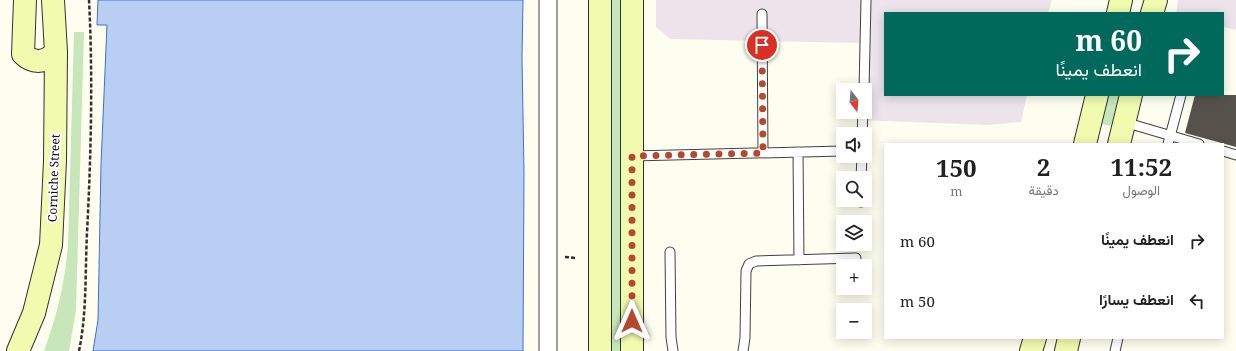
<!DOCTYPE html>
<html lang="ar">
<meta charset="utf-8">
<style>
body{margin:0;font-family:"Noto Serif",Vazirmatn,serif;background:#f6f6f6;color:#222;direction:rtl;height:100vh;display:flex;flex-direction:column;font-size:15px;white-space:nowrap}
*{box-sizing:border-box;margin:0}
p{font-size:13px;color:#767676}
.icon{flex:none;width:22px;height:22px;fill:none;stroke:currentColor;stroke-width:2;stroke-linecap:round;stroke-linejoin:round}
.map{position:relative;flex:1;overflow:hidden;direction:ltr}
.drawer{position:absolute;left:884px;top:143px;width:340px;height:196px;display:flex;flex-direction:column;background:#fff;border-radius:0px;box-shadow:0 2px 10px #0003;direction:rtl}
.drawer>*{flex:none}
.hud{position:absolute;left:884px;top:12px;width:340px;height:84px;border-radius:0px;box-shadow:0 2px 10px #0003;direction:rtl;background:#00695c;color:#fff;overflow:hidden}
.needle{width:26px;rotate:164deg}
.tools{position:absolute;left:836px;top:83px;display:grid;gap:8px}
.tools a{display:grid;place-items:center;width:36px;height:36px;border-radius:0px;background:#fff;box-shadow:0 2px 10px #0003;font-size:20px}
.pin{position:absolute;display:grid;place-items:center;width:34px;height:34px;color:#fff;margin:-17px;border:2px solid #fff;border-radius:50%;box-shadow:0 1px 4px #0007}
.me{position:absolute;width:44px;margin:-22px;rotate:0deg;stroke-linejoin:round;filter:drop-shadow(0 0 3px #0008)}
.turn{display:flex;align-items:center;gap:14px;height:84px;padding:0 16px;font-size:18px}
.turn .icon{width:52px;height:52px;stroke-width:2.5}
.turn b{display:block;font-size:28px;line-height:34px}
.eta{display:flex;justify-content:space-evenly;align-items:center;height:68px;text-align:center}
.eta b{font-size:24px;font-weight:700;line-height:28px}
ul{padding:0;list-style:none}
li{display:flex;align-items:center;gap:12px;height:60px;padding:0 16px}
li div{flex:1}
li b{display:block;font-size:15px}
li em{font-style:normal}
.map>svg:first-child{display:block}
.industrial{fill:#ece3eb}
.green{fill:#c7e7bb}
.water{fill:#b8cef3;stroke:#4271c6}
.building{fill:#56524b}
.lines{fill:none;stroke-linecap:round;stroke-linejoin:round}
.lane-casing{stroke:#414141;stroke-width:11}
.street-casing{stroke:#414141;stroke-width:19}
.secondary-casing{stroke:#303030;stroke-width:24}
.path{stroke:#303030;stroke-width:2.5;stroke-dasharray:4 2;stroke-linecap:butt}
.lane{stroke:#fff;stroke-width:9}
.street{stroke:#fff;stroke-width:17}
.secondary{stroke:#f0fbaf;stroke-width:22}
.route{stroke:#b7482d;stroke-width:7;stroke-dasharray:0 12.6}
.labels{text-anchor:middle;stroke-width:4;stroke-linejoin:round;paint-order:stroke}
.street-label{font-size:12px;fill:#0e0e0e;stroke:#fff}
</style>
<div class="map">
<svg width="1236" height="351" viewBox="0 0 1236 351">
<rect width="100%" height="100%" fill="#fefef0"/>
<path class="industrial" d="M656,0H1052L1048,13H885V95H1027L1021,122L987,125L858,120V112H865V90H859V43L670,39L656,27Z
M1178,0H1236V30L1223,27V13H1176Z"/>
<path class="green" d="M610,0H620L621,351H611Z
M74,32H84L76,310L69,351H44C57,316 65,282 68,245Z
M1108,95H1119L1111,126L1101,124Z"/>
<path class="water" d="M98,0H523L522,58L524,173L523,351H93L98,320L101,164L107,25H97Z"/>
<path class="building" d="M1195,95H1236V147L1185,133Z"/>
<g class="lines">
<defs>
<path id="lane" d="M762,14L763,153
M864,90L866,0
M1124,122L1199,144
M862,134L863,112
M1168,144L1181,95
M1223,151L1236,155
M798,152L799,260
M632,156L843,151
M861,178L862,156
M861,202V200
M670,252L671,337L673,351
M743,351L745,338L746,271L749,264L756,261L856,258
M1115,351L1118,338"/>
<path id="street" d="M548,351V0"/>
<path id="secondary" d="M25,0L23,54C33,64 46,63 56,52
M600,0V351
M632,0V351
M1118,13L1121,0
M1152,13L1156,0
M1085,144L1097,95
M1119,144L1131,95
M18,351L34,313L51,245L55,161L56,52L53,0
M1031,351L1035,338
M1066,351L1069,338"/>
</defs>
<use href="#lane" class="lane-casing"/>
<use href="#street" class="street-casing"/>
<use href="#secondary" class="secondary-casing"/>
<path class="path" d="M565,257L576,258
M79,351C87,312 85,273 87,233C91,155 93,78 89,0"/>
<use href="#lane" class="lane"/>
<use href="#street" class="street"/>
<use href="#secondary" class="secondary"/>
</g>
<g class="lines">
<path class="route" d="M632,321V156L763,153L762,45"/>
</g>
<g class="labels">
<g class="street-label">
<text transform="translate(54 178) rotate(-88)" y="4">Corniche Street</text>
</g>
</g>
</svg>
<div class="tools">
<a><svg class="needle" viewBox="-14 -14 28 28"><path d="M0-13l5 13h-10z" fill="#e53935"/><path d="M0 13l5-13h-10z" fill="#767676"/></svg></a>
<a><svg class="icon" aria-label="sound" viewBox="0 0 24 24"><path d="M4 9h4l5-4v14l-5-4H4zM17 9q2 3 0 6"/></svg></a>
<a><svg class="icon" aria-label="search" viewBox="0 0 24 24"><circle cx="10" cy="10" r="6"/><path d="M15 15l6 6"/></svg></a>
<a><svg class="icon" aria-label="layers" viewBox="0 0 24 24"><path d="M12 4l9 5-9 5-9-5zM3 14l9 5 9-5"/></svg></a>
<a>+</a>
<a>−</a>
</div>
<div class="pin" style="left:762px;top:45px;background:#d93025"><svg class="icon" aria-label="arrive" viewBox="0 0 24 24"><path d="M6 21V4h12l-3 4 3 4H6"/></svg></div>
<svg class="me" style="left:632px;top:321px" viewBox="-20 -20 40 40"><path d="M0-17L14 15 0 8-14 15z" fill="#b7482d" stroke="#fff" stroke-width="4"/></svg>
<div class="hud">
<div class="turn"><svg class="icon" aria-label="right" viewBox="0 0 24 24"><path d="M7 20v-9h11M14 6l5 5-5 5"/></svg><div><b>60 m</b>انعطف يمينًا</div></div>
</div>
<section class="drawer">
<div class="eta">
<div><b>11:52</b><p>الوصول</p></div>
<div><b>2</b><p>دقيقة</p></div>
<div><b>150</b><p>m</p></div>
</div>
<ul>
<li><svg class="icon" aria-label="right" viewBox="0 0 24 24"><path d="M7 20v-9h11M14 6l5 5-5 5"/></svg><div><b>انعطف يمينًا</b></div><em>60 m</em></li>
<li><svg class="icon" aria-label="left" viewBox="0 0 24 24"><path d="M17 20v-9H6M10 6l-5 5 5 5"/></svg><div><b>انعطف يسارًا</b></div><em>50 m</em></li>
</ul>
</section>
</div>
